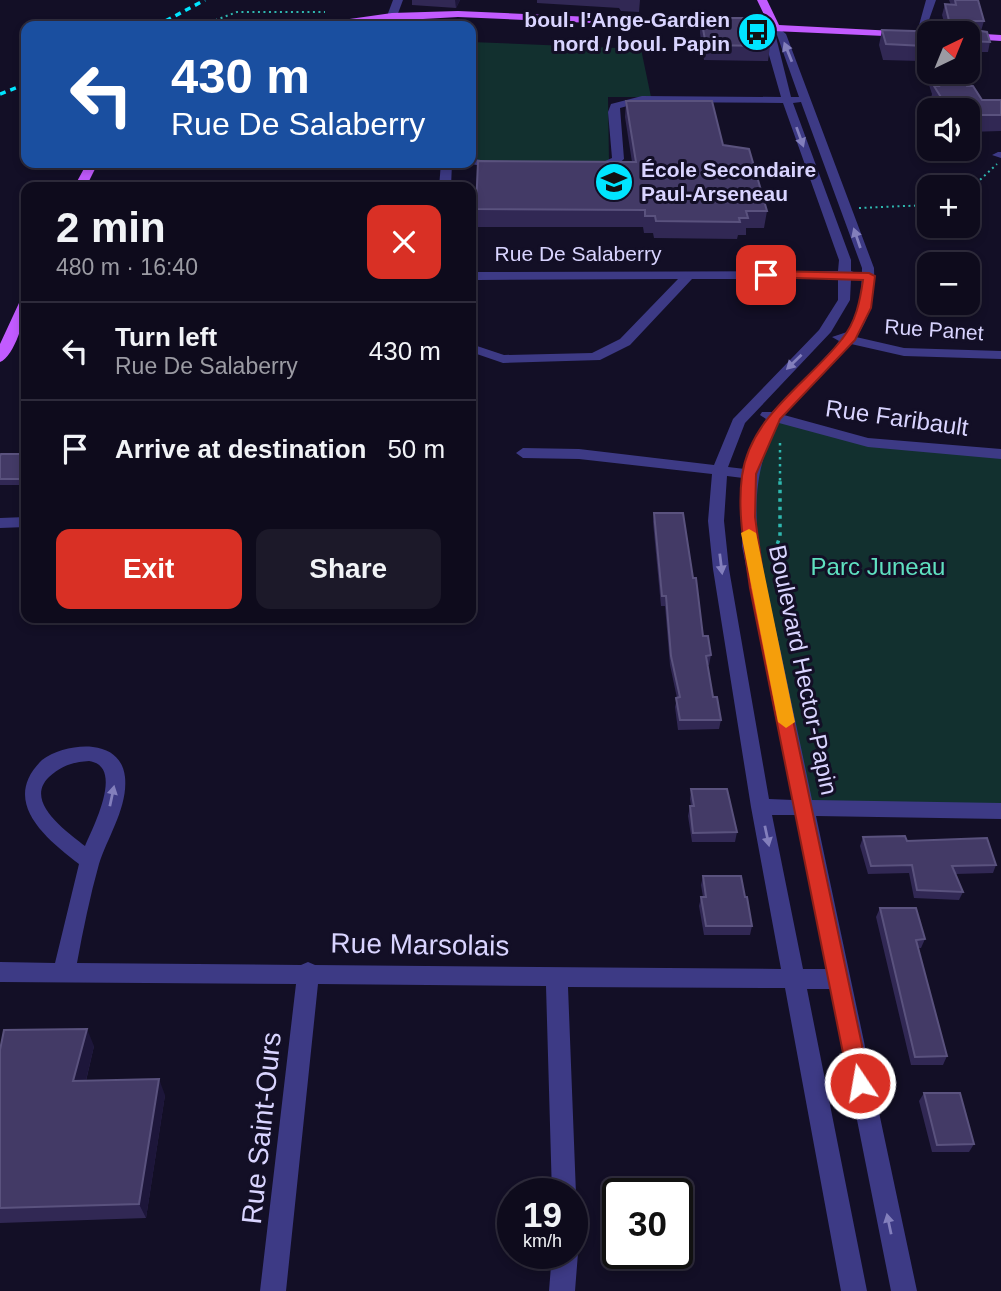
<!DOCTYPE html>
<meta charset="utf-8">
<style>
body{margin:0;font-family:Helvetica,sans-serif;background:#1c1929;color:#f1f3f6;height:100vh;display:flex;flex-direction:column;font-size:26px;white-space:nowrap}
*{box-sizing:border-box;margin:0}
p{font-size:23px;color:#9b9ba3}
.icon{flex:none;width:38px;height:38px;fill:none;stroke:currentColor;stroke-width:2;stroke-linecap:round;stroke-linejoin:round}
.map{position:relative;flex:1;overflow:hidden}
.drawer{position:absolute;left:21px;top:182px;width:455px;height:441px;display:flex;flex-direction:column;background:#0e0b1c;border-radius:14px;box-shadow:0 4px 10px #0003,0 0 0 2px #2e2b3b}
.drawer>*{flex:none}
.guide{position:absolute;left:21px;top:21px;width:455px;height:147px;border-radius:14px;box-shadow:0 4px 10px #0003,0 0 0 2px #2e2b3b;background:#1a4fa0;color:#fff;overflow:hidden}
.needle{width:46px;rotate:43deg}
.buttons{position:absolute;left:917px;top:21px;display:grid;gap:14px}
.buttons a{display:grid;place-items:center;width:63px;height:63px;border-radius:14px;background:#0e0b1c;box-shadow:0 4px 10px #0003,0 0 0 2px #2e2b3b;font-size:35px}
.speed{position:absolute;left:497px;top:1178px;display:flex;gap:14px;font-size:35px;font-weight:700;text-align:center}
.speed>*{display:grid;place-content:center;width:91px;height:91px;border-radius:50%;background:#0e0b1c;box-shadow:0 4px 10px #0003,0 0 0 2px #2e2b3b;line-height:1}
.speed small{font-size:18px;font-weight:400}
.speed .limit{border:4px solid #111;border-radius:10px;background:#fff;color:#111}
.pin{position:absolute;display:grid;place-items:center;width:60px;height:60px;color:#fff;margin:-30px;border-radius:14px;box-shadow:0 4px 10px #0006}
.me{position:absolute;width:77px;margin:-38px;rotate:348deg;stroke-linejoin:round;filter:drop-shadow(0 0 5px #0008)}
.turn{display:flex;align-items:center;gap:24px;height:147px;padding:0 35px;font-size:32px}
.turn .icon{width:91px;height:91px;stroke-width:2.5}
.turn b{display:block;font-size:49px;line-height:60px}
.round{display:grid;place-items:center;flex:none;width:74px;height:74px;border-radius:14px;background:#1c1929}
.head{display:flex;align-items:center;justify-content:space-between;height:119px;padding:0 35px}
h1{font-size:42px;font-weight:700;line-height:52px}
.action{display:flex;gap:14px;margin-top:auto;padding:14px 35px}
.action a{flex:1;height:80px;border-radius:14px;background:#d93025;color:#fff;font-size:28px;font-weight:700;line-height:80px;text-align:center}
.action a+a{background:#1c1929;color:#f1f3f6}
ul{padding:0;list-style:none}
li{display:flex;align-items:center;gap:21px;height:98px;padding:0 35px;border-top:2px solid #2e2b3b}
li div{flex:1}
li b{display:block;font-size:26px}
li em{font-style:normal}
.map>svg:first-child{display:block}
.green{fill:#12302f}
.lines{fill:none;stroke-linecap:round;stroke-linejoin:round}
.path-far2{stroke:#2fb8b0;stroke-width:2;stroke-dasharray:2 3.5;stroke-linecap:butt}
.path-far1{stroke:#2fb8b0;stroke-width:2.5;stroke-dasharray:2.5 4.5;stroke-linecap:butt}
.path{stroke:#2fb8b0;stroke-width:3.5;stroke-dasharray:3.5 5;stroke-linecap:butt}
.minor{fill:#3d3a85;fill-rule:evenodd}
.major{fill:#c25bff;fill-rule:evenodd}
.rail{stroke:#00e5ff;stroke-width:3.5;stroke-dasharray:6 5;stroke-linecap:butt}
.wall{fill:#312854}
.shaded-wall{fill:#1d163a}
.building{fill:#433a66;stroke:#5a527e;stroke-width:2}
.oneway{fill:#837fbc}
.route{fill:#d93025;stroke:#8d1f18;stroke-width:2}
.slow{fill:#f59e0b}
.labels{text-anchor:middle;stroke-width:6;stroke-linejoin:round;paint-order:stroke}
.far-poi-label{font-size:21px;font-weight:bold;fill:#d9d4ff;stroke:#130f26;text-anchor:end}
.far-street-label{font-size:21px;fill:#d9d4ff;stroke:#130f26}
.street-label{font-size:24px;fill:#d9d4ff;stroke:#130f26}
.park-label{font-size:24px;fill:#5fe0c0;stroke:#130f26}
.near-street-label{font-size:28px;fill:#d9d4ff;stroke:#130f26}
</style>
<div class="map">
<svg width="1001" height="1291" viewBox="0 0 1001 1291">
<rect width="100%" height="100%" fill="#130f26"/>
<path class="green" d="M471,42L641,49L651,97H608L609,163L415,165L471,163Z
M775,417L868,442L1001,454V811L805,810L750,546L761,442Z"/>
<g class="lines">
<path class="path-far2" d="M200,26L237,12H325
M968,191L997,164
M859,208L929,205"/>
<path class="path-far1" d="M780,443V481"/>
<path class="path" d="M772,560L780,536V479"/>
<path class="minor" d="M393,0H403L397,16L392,19L387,16Z
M926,0H936L924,34L916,36Z
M775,25L786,34L874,268C875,294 872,315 856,337L904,348L1001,351V359L904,356L851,344L784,415L868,438L1001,449V459L868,447L779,423C736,494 765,578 781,653C791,702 802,751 812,800L1001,803V819L816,816L917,1291H891L831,989H807L867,1291H841L785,988L568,987L576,1194L572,1203V1194H552L546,986L318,984L286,1291H260L296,984L0,982V962L55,963L79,864C45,838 0,801 42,760C55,750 77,745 93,747C111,749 123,759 125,777C128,807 108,836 99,864C90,896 83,930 77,963L301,965L308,962L315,965L781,969L751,807L713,569L708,521L712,474L579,459L523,458L516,453L523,448L579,449L714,465L733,419L819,330L838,300V279H692L630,345L600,360L503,363L471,352V344L504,355L592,353L620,339L678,279L477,280L471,284V272L838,271L839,260L783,103L642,102L620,108L624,159C615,167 600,176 589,168L612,158L608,112L611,104L642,96L781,97L763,34ZM775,33L777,35L799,97H791ZM801,102L862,268C862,293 859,310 847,332L832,337L839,341L834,348L772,412H762L760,415L766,419L751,447L745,469L728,467L745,423L831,332L850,300L851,279L861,275L851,271V260L793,103ZM727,476L743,478L742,546L793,800L769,799L729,569L724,521ZM89,761C125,766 93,827 85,846C68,832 23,802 49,777C61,766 72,762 89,761ZM772,815H796L827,969H803Z
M998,152H1001V158L992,155Z
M471,158L505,165L507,167L501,170L467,163H471Z
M441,163H452L451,187H439Z
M26,517V527L0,528V518Z
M572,1243L578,1253L575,1291H549L552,1253H572Z"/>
<path class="major" d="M757,0H767L779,25L933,33H929V38L458,17L300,26L392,13L458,11L769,25Z
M968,33L1001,35V41L968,39Z
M87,163H98L86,187H74Z
M26,299C27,314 15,356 0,362V344L19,303Z"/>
<path class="rail" d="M156,26L205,0
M0,94L26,84"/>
</g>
<path class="wall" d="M412,0H460L456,8L412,5Z
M537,0H640L639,12L621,11L619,8L537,3Z
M949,0H978L984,21L981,31L990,42L988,52H968V33H947L942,15L945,4L951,5Z
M701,18L770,46L768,61L704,60L700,33Z
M882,30L929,33V72H962L967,86L982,100H1001V131L968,132V110H935L930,102L932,94L921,61L883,60L879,45Z
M626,101L723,145L767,211L764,228H746V235H738L737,239L654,238L653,233H644L643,227H477L476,209L632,162L625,117Z
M26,454V485H0V456Z
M654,513L711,655L709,665H707L713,697L721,720L719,729L678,730L675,707L677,698L670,665L665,606H661L653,522Z
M691,789L737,832L735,842H692L688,816L690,806H691L690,799Z
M863,837L907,841L996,865L993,873L955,874L963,892L959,900L914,898L909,873L868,874L860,846Z
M703,876L745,897L752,926L750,935H704L699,906L701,897H703L701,885Z
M880,908L925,939L921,948H918L947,1056L943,1065H911L876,917Z
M94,1046L86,1081L165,1095L146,1218L0,1223V1050Z
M924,1093L974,1144L969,1152H932L919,1101Z"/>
<path class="shaded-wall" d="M455,0H460L456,8Z
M87,1029L94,1046L82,1097L73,1081Z
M159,1079L165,1095L146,1218L139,1204Z"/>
<path class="building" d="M955,0H978L984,21H969L968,29L987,32L990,42L968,41V33H952L945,4L956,5Z
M701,18H763L770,46L706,45Z
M882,30L946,32L947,33H929V60L924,46L886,44Z
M934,72H962L967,86H973L982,100H1001V115H968V110H949L934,86H939Z
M626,101H712L723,145L749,149L767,211H746L748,218H739L740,222L656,221L655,216H645V210L476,209L478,161L636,162Z
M1,454H26V479H0V456Z
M654,513H683L693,578H696L703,636H708L711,655L706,656L713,697H717L721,720H680L676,698L680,697L671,656L666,596H662Z
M691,789H727L737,832L693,833L690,806H694Z
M905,836L907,841L987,838L996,865L952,866L963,892L917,890L912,865L871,866L863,837Z
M703,876H741L745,897H747L752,926H706L701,897H706Z
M880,908H916L925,939L916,940L947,1056L915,1057Z
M87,1029L73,1081L159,1079L139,1204L0,1208V1050L4,1030Z
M924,1093H960L974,1144L937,1145Z"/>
<defs><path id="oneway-solid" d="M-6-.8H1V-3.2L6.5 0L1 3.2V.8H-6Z" transform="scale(1.75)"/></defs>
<g class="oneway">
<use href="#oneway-solid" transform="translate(788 52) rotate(-112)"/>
<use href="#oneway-solid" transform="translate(800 137) rotate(70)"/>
<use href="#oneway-solid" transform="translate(857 238) rotate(-109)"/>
<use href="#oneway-solid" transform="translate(794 362) rotate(136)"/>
<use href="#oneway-solid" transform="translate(721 564) rotate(83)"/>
<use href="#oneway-solid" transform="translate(112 796) rotate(-78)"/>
<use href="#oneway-solid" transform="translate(767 836) rotate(78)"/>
<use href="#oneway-solid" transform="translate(889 1224) rotate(-102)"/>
</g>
<path class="route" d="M766,271L869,273L875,276L871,308L855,340L780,419L756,474L755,517L765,588L870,1083L867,1090L860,1093L852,1090L849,1083L750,588C745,551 737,513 742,476C750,416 808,383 842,339C856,322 860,301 863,280L762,277V272Z"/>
<path class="slow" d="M749,529L756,533L795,722L786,728L778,722L741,533Z"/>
<defs>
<symbol id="bus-disc" viewBox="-11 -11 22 22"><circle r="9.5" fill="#00e5ff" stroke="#130f26"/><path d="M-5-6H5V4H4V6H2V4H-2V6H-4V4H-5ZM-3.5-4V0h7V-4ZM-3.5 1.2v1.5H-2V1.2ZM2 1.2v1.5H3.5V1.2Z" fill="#111"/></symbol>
<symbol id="school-disc" viewBox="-11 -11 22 22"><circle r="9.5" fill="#00e5ff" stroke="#130f26"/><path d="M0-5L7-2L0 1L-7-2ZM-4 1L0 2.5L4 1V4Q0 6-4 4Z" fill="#111"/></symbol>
</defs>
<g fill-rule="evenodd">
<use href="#bus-disc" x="735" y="10" width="44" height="44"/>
<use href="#school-disc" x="592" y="160" width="44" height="44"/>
</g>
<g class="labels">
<g class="far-poi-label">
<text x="730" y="27">boul. l'Ange-Gardien<tspan x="730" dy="24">nord / boul. Papin</tspan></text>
<text x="641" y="177" text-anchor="start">École Secondaire<tspan x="641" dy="24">Paul-Arseneau</tspan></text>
</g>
<g class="far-street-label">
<text x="578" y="261">Rue De Salaberry</text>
<text transform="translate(934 330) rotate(4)" y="7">Rue Panet</text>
</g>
<g class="street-label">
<text transform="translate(897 418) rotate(8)" y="8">Rue Faribault</text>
<text transform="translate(803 670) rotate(78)" y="8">Boulevard Hector-Papin</text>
</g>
<g class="park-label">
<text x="878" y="575">Parc Juneau</text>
</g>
<g class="near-street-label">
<text transform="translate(420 944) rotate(1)" y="10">Rue Marsolais</text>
<text transform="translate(261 1128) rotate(-84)" y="10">Rue Saint-Ours</text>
</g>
</g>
</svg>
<div class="buttons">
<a><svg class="needle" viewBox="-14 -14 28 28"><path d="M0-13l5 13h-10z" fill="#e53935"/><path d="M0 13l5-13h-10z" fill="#9b9ba3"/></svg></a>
<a><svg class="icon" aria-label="sound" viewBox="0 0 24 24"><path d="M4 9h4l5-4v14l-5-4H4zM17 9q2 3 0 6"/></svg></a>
<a>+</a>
<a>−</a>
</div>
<div class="speed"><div>19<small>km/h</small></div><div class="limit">30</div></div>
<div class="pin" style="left:766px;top:275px;background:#d93025"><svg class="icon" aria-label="arrive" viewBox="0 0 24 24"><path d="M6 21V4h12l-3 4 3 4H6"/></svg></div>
<svg class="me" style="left:860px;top:1083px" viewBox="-20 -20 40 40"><circle r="17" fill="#d93025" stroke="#fff" stroke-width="3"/><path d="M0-11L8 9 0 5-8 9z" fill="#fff"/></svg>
<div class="guide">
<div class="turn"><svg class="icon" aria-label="left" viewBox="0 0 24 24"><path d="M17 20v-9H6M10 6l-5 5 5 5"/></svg><div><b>430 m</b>Rue De Salaberry</div></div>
</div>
<section class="drawer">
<div class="head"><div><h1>2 min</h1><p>480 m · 16:40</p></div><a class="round" style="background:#d93025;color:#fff"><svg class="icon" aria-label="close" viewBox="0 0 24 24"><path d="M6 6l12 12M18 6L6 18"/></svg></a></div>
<ul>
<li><svg class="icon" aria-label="left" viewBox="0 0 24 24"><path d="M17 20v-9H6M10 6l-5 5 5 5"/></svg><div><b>Turn left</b><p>Rue De Salaberry</p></div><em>430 m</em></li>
<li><svg class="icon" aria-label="arrive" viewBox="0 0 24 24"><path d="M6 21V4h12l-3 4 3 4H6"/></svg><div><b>Arrive at destination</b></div><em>50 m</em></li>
</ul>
<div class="action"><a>Exit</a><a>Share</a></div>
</section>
</div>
